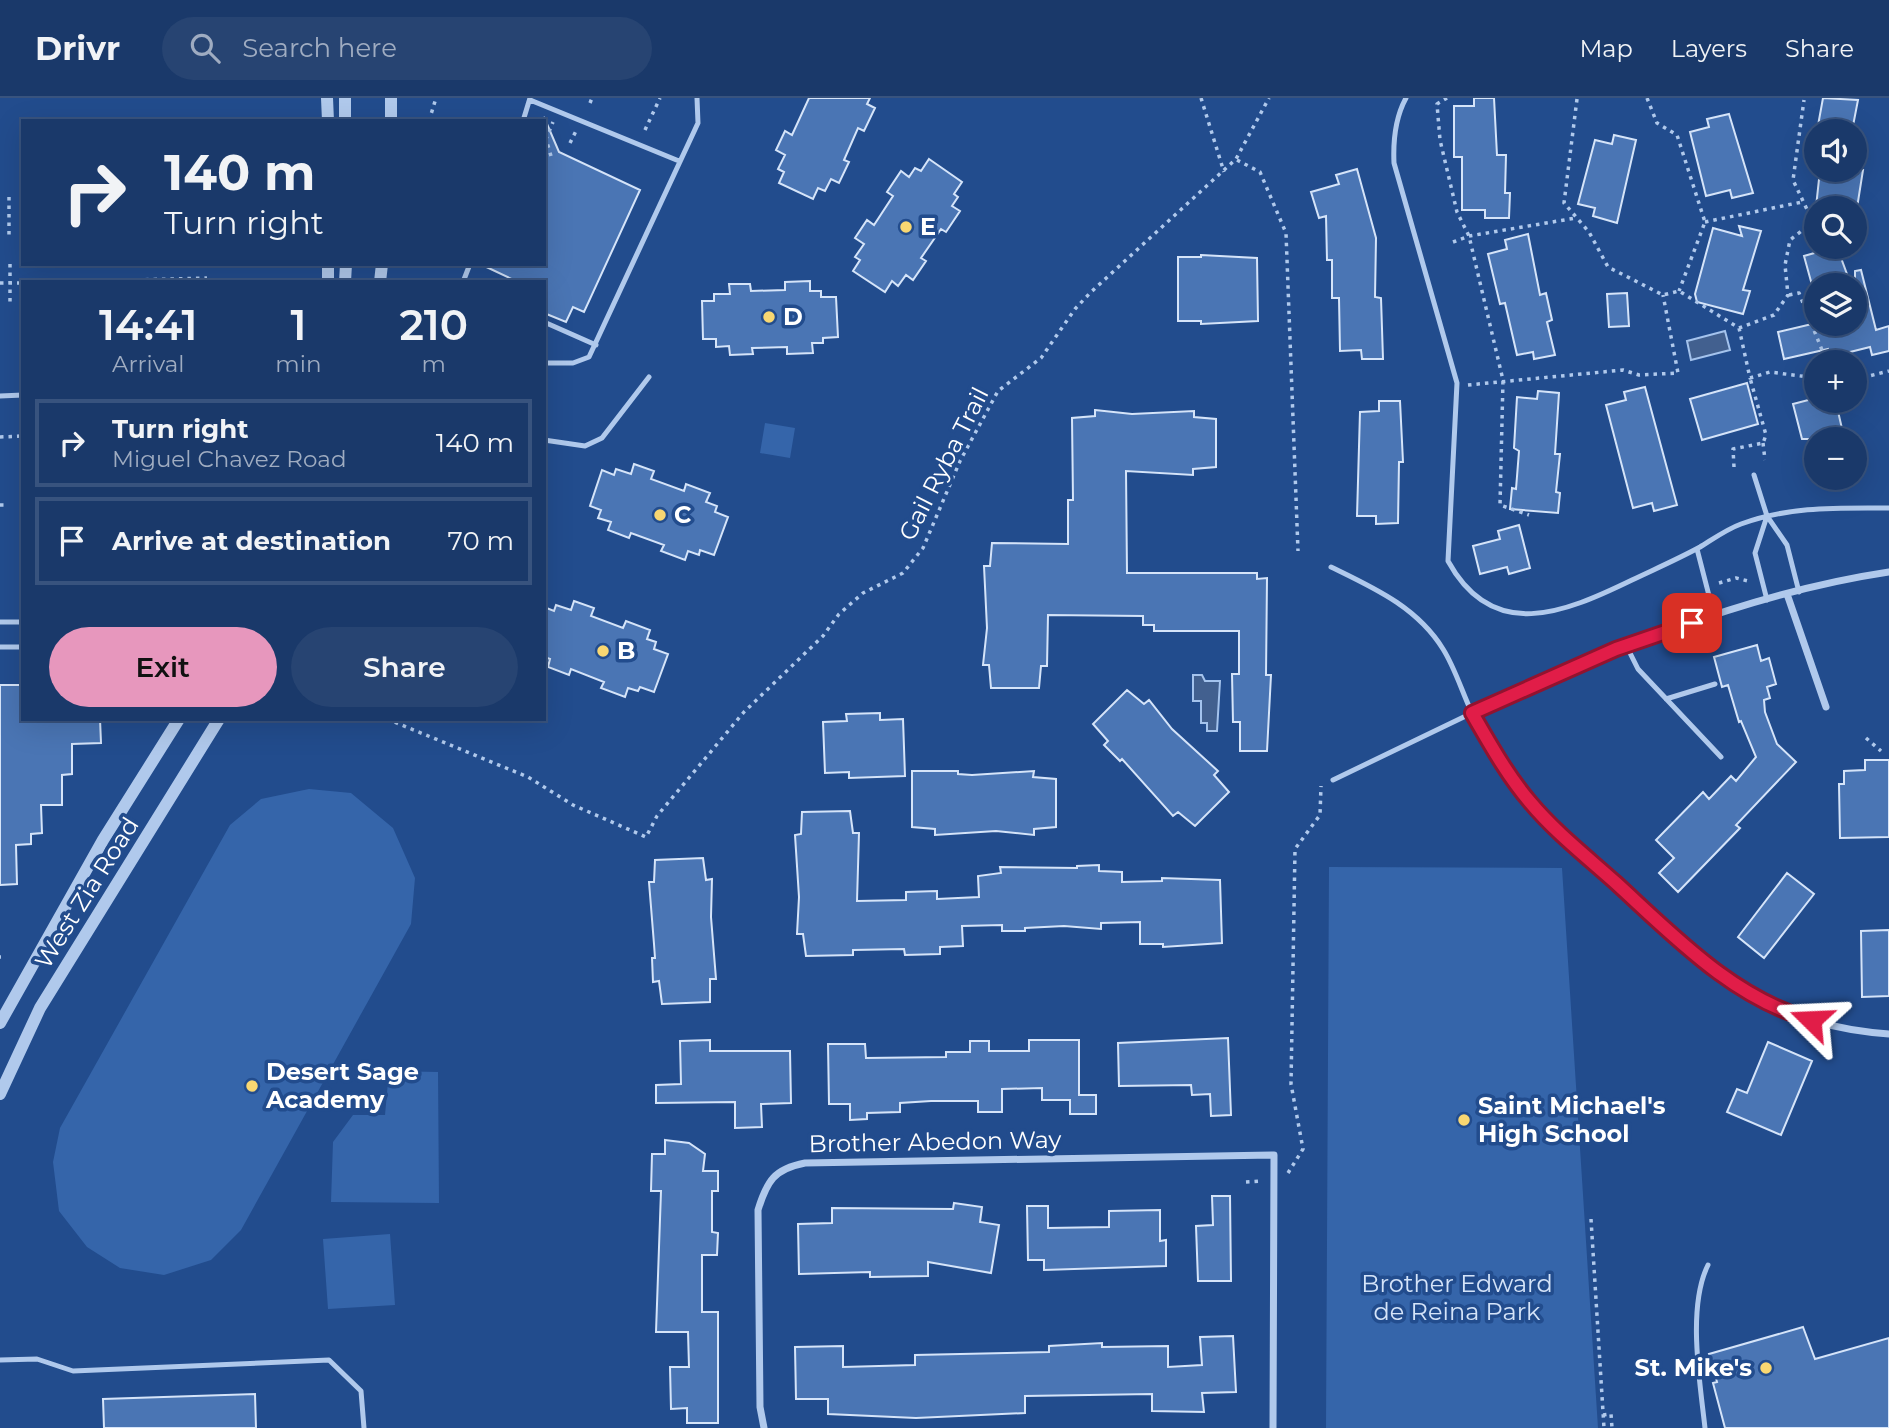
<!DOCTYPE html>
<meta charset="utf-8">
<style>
body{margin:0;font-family:Montserrat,sans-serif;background:#274472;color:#f1f3f6;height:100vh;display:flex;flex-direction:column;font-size:26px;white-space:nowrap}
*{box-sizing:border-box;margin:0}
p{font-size:23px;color:#9facc1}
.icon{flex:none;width:38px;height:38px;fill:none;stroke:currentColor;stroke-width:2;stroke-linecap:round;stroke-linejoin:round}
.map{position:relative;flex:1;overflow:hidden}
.side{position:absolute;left:21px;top:182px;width:525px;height:441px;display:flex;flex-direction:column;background:#1a396a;border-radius:0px;box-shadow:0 7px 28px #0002,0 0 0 2px #38537e}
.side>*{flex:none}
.banner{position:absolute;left:21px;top:21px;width:525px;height:147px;border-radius:0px;box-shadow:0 7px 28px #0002,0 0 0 2px #38537e;background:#1a396a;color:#f1f3f6;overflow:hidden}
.buttons{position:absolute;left:1804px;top:21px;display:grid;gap:14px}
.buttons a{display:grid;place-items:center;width:63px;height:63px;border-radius:50%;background:#1a396a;box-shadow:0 7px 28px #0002,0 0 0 2px #38537e;font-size:35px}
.pin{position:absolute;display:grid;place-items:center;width:60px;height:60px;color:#fff;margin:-30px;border-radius:14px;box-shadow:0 4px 10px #0006}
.me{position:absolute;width:77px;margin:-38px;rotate:291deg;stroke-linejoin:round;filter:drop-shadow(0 0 5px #0008)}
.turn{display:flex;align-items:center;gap:24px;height:147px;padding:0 28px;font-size:32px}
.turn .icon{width:91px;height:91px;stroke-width:2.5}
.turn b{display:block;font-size:49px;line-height:60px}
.eta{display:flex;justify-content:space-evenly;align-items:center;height:119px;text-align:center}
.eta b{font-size:42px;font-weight:600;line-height:49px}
.action{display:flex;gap:14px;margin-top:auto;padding:14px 28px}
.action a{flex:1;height:80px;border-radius:42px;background:#e797bd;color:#111;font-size:28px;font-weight:600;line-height:80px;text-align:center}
.action a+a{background:#274472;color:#f1f3f6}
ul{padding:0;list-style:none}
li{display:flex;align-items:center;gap:21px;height:88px;margin:0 14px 10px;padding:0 14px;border:4px solid #38537e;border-radius:0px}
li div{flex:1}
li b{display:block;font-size:26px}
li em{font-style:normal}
header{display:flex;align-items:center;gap:42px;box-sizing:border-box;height:98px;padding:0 35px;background:#1a396a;border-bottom:2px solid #38537e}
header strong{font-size:33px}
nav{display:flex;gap:38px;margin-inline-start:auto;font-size:24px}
.search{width:490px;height:63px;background:#274472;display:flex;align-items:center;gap:18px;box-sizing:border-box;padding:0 24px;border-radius:38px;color:#9facc1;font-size:26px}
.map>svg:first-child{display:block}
.green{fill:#3565aa}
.water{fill:#42608f;stroke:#a4c3ed;stroke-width:2}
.building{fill:#4a75b4;stroke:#d5e4f9;stroke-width:2}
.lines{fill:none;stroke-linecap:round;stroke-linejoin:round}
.path{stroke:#b0c9ec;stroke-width:3.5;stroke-dasharray:3.5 5;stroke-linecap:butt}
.service{stroke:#b0c9ec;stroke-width:5}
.minor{stroke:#b0c9ec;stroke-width:7}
.tertiary{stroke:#b0c9ec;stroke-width:12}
.route-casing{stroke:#92132f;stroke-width:18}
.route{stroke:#e11d48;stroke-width:12}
.poi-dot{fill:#f8d772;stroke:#224c8d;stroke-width:2.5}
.labels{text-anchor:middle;stroke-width:7;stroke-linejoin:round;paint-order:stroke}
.poi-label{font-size:24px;font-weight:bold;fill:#fff;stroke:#224c8d;text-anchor:start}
.street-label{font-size:24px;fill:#fff;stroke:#224c8d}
.park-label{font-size:24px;fill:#d5e4f9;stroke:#224c8d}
</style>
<header>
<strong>Drivr</strong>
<div class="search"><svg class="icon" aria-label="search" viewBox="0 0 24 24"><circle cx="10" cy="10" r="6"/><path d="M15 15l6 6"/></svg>Search here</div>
<nav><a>Map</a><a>Layers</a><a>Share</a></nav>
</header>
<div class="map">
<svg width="1889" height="1330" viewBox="0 0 1889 1330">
<rect width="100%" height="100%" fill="#224c8d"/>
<path class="green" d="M765,325L795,330L790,360L760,355Z
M309,691L351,695L393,730L415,780L411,826L241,1132L211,1162L164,1177L120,1170L87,1149L59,1113L53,1064L60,1030L230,727L261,701Z
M1329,769L1562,770L1598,1330H1326Z
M389,973L438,974L439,1105L331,1104L333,1044L353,1017H385Z
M390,1136L395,1207L328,1211L323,1141Z"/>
<path class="water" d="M1725,233L1730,252L1691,262L1687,243Z
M1193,577H1202L1205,583H1220L1217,633H1207V625H1201V603H1193Z"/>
<path class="building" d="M809,0H870L867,6L875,10L864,33L858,30L844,62L849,64L839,85L831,81L825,93L818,90L813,101L779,85L784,74L778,71L785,57L776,52L785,33L792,37Z
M1474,0H1494L1497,57H1506L1505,95H1510L1509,120H1485V112H1462V59H1454V8H1474Z
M1823,0L1858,2L1852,33H1817Z
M1729,16L1753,95L1732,100L1730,92L1706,98L1690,34L1709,29L1707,21Z
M544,19L559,54L640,92L584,214L573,209L566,224L544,215V184H518L480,166H544Z
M1614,37L1636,42L1617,125L1593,118L1595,110L1578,106L1595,42L1612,46Z
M929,61L962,84L954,96L958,99L952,108L960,113L946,134L941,131L921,160L926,163L913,182L906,177L898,188L892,183L885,194L853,173L860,162L855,159L864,146L855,140L867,122L874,127L893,98L887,94L901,73L909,79L915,70L921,73Z
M1357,71L1376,140L1375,199L1381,200L1383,261H1362L1361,252L1340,253L1339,200H1332V162H1327L1326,118L1319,120L1311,94L1339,86L1336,77Z
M1820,72H1863L1857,110L1816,109Z
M1739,128L1761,133L1743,192L1750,193L1743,216L1697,204L1695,196L1713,130L1742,138Z
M1528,136L1540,197L1546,195L1552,222L1547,224L1555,257L1534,261L1533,254L1517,257L1505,205L1500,206L1488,156L1507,151L1505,142Z
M1816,149H1837L1851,187H1812L1804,158L1818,154Z
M1201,157L1257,160L1258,223L1201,226V223H1178V159H1201Z
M1861,172L1876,232L1889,228V253L1872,257L1870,249L1830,259L1828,251L1784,261L1778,234L1812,226H1855V173Z
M810,183V193H821V199H836L838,239L823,240V245H812L813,255L787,256V249L752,250L753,256L730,257L729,248L716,249V241H703L702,203H714V196H730L729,186H750L751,193L785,192V184Z
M1627,195L1629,228L1609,229L1607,196Z
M1747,285L1758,326L1702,342L1690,301Z
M1645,289L1677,407L1654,413L1652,405L1633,410L1606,307L1626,302L1624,294Z
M1538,293L1559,295L1555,356H1560L1556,394L1560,395L1558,415L1510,411L1512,390L1516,391L1519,353L1514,350L1517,299L1537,301Z
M1816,300L1833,303L1837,309L1843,335L1839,336L1840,341H1802L1793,306Z
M1379,303H1400L1403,364H1399L1398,425L1376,426V418H1357L1360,314L1379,313Z
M1095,312L1132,316L1194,313V319L1216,321V369L1193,371V377L1126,373L1127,475H1257V481L1267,480L1266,577H1271L1267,653H1240V624H1233L1232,576H1239V533H1154V527H1143V518L1048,517L1047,568H1041L1039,590H991L989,567H983L987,530L984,468H990L992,445L1068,446V402H1073L1072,320L1095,318Z
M634,366L654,373L651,381L684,393L686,386L710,395L706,404L717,408L715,414L728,419L714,457L700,452L699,457L688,453L685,462L661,453L664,447L631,435L629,440L608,432L611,424L598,420L601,412L590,408L602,372L614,377L616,371L631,376Z
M1519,427L1530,470L1509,476L1507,469L1480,476L1473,448L1500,441L1498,433Z
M574,503L594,510L591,518L623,530L626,523L650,532L647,541L656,544L654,551L668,556L654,594L640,589L638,593L628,590L625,599L601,590L604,584L571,571L569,577L548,569L550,561L544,559V509L554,513L556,507L571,512Z
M1757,547L1761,563L1769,560L1776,586L1767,589L1770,600L1764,602L1765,614L1777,646L1796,664L1736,727L1740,730L1678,794L1659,775L1674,760L1656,742L1703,694L1709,701L1731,678L1736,683L1756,659L1741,623L1739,624L1728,587L1722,589L1714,559Z
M0,587H23V621H100L101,645L72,646V676L62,677V707H41L42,735L31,736V746L16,747L17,786L0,787Z
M1127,592L1144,606L1149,602L1172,631L1218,673L1214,677L1229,694L1195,728L1178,714L1173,718L1122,661L1120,663L1104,647L1108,643L1093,626Z
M880,615V622L903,621L905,678L849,680V674L825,675L823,624L847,623L846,616Z
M1865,662H1889V739L1840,740L1839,686H1844V673L1865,672Z
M912,673H958V676L972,677L1034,673L1033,679L1056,681V729L1034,731V737L996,733L935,737V731L912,729Z
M850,713L853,735H859L857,803L906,802V794L937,793V801L979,799L978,778L1001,775L1000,769L1077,770V768L1099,767V773L1122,774V784L1162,783V780L1220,782L1222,845L1163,849V846H1140V824L1101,825V831L1064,828L1025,830V833H1002V827L962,828L963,848L940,849V856L905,857L904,851L853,852V857L806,858L803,836H797L799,799L795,737L801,736L802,714Z
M703,760L706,782L712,781L711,819L716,881H710V904L662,906L659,883L653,884L652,860H655L654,846L649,784H654L655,762Z
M1787,775L1814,796L1764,860L1738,839Z
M1889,832V898L1862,899L1861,833Z
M1228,940L1231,1017L1211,1018L1210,996L1192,997L1191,987L1119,988L1118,945Z
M710,942V953H790L791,1005L761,1006L762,1029L735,1030V1004L656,1005V987L681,986L680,943Z
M1029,942H1079V997H1096V1016H1070V1002H1042V990L1002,991V1014H978V1003H931L900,1005V1014L867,1015V1021L850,1022V1006H829L828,946H865L866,960L946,959V954H970V943H989V953H1029Z
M1768,944L1812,963L1781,1037L1727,1014L1737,991L1747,995Z
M665,1042L689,1045L705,1056L703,1073H718V1093H712V1134L718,1135L717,1157H702V1214H718V1325H687V1310L671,1311L670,1269H689L688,1234H656L661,1093H651L652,1056H665Z
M1212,1098H1230L1231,1183H1198L1196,1128L1213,1127Z
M954,1105L982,1109L980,1124L999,1127L991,1175L928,1164V1178L870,1179V1174L799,1176L798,1126L832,1125V1110L953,1111Z
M1027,1108H1048V1130L1109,1129V1113L1160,1112V1143L1166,1142V1168L1044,1172V1162H1028Z
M1803,1229L1815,1261L1889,1240V1330H1725L1713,1285L1717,1284L1709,1256Z
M1233,1238L1236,1294L1202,1295L1204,1314L1152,1313V1296L1025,1298V1315L916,1320L828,1316V1301H796L795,1249L843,1248V1269L915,1267V1257L1049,1254V1248L1102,1245V1249L1168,1248V1269L1202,1267L1200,1239Z
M255,1296L256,1330H104L103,1301Z"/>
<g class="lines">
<path class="path" d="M1201,0L1224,74
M1447,0L1437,6L1440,42L1457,114L1469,138L1503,282L1500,407L1529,417
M1647,0L1657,25L1677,37L1705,124L1679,193
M1577,1L1564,105L1589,134L1608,169L1663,197L1679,193L1739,230L1774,217L1788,197L1785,167L1790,142L1813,124L1793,82L1804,2
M590,5L592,0
M429,23L436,0
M645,32L660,0
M570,45L576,33
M551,58L546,41L553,24
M1237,62L1260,74L1286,135L1298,453
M9,99V137
M1705,124L1802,104
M1453,144L1469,138L1576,120
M10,166V207
M60,184L207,180
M0,185H23
M1789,197L1799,195L1822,252L1838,264
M1739,230L1750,280L1770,274L1816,280
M1855,273L1869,278L1889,273
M1468,287L1623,272L1639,277L1678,275L1663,197
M0,339L23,338
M1763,345L1765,362
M1734,369L1733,351L1763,345L1766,337L1750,280
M0,407H7
M1719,485L1736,480L1748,483
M387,621L528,679L573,707L646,739L657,718L744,614L823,538L839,516L863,495L903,475L923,450L960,363L998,293L1041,260L1075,211L1090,195L1236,61L1269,0
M1866,640L1881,653
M0,859H1
M1288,1075L1303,1051L1291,986L1295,751L1320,717L1321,688
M1246,1084L1261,1083
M1591,1121L1604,1330
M1603,1317L1611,1316L1612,1330"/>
<path class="service" d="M1406,0C1395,20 1393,43 1394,65L1457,285L1448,463C1493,545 1564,515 1632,482C1655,471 1678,461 1700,449C1713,441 1727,431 1741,426C1790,408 1838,410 1889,410
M530,2L679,63
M523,23L530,0
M463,184L470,166
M544,224L596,247
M544,265H573L589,259L698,25L697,0
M0,298L23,297
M544,342L585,348L602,340L649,279
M1754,377L1767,418L1787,447L1799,494
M1697,451L1714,517
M1331,469C1374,490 1417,509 1443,551C1455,570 1462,594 1472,615L1333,682
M1767,502L1755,455L1767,418
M0,524H23
M1626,547L1638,571L1721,659
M0,549H23
M1666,601L1715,586
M0,1262L37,1261L73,1273L329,1262L361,1293L364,1330
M1705,1330C1700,1284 1687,1209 1708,1167"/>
<path class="minor" d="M1889,474C1742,496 1606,555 1472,615L1505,672L1531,706C1565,739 1601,771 1636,804C1718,877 1773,928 1889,936
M1787,496L1826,609
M764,1330L760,1309L758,1112C767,1083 774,1071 805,1065L1274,1057L1273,1330"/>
<path class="tertiary" d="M327,0L328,23
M345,0V23
M391,0V23
M328,184V166
M345,184L346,166
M380,184L382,166
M0,925L103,742L179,621
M0,996L40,910L219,621"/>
</g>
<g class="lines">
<defs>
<path id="route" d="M1692,525L1616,551L1472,615C1490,646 1507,677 1530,704C1555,734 1587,759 1616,785C1675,839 1733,900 1811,922"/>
</defs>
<use href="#route" class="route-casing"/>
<use href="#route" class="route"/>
</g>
<g class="poi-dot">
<circle cx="906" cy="129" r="7"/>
<circle cx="769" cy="219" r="7"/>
<circle cx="660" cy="417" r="7"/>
<circle cx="603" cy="553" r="7"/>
<circle cx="252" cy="988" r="7"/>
<circle cx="1464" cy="1022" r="7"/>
<circle cx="1766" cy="1270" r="7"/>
</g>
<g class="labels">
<g class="poi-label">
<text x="920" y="137">E</text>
<text x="783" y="227">D</text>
<text x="674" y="425">C</text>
<text x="617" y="561">B</text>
<text x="266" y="982">Desert Sage<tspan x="266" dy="28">Academy</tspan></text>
<text x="1478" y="1016">Saint Michael's<tspan x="1478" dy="28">High School</tspan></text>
<text x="1752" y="1278" text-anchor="end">St. Mike's</text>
</g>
<g class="street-label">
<text transform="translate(944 366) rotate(-63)" y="8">Gail Ryba Trail</text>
<text transform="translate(87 795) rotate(-58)" y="8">West Zia Road</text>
<text transform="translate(935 1044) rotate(-1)" y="8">Brother Abedon Way</text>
</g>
<g class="park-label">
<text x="1457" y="1194">Brother Edward<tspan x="1457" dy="28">de Reina Park</tspan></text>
</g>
</g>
</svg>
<div class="buttons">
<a><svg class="icon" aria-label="sound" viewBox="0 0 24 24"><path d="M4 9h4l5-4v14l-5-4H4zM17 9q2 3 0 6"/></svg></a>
<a><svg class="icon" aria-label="search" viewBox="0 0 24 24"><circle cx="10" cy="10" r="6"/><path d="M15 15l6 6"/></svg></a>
<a><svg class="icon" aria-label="layers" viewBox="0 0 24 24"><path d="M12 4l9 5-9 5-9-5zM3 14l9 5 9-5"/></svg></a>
<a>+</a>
<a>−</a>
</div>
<div class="pin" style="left:1692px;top:525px;background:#d93025"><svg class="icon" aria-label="arrive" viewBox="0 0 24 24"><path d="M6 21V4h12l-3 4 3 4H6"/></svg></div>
<svg class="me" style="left:1811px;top:922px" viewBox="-20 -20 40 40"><path d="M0-17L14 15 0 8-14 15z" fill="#e11d48" stroke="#fff" stroke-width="4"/></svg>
<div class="banner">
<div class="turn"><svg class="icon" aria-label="right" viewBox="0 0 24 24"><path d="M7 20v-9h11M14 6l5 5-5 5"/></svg><div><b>140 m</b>Turn right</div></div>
</div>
<section class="side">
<div class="eta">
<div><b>14:41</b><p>Arrival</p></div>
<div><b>1</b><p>min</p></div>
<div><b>210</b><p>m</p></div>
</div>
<ul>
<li><svg class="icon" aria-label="right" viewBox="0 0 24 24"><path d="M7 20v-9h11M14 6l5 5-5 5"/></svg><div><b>Turn right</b><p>Miguel Chavez Road</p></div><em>140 m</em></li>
<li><svg class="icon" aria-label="arrive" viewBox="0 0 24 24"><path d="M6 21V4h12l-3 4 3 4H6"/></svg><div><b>Arrive at destination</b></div><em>70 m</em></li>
</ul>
<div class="action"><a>Exit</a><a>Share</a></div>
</section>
</div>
